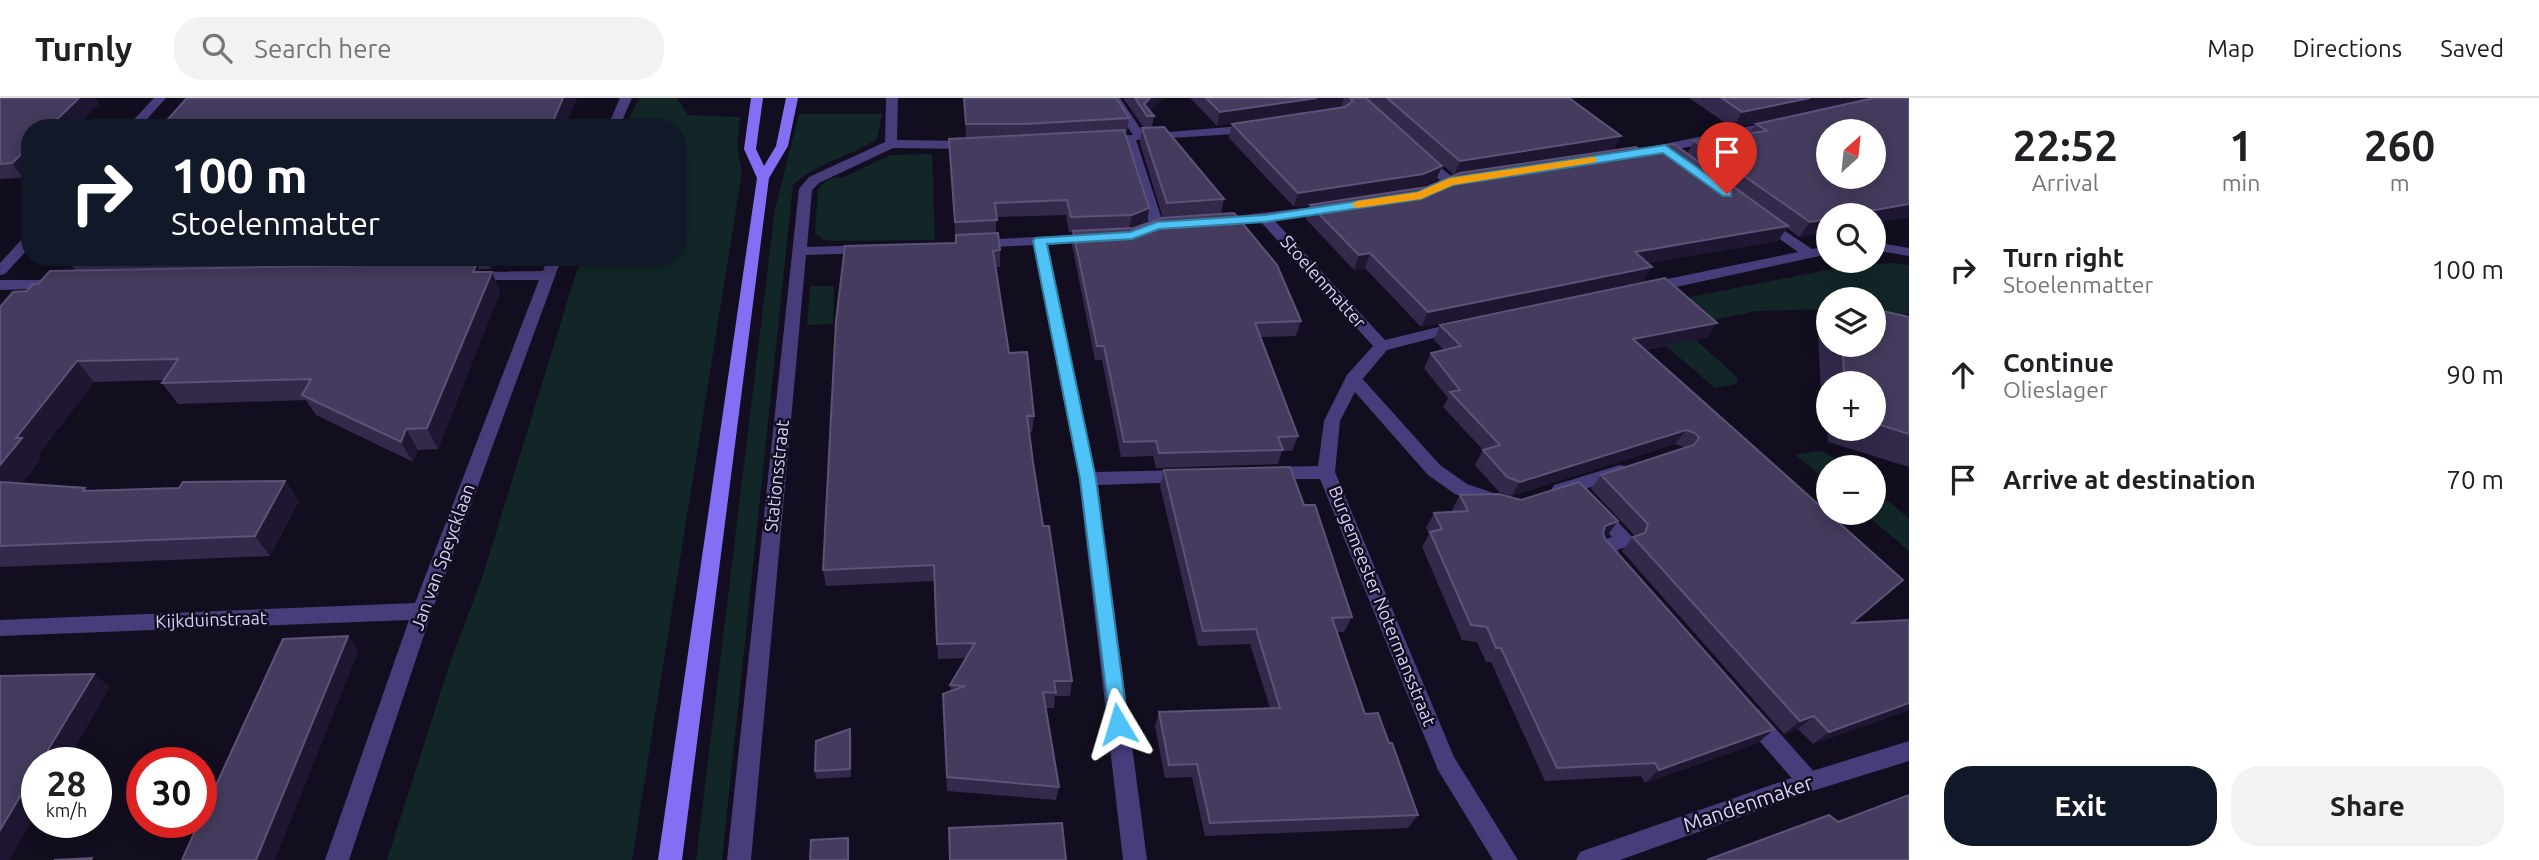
<!DOCTYPE html>
<meta charset="utf-8">
<style>
body{margin:0;font-family:Ubuntu,sans-serif;background:#f2f2f2;color:#202124;height:100vh;display:flex;flex-direction:column;font-size:26px;white-space:nowrap}
*{box-sizing:border-box;margin:0}
p{font-size:23px;color:#757577}
.icon{flex:none;width:38px;height:38px;fill:none;stroke:currentColor;stroke-width:2;stroke-linecap:round;stroke-linejoin:round}
.map{position:relative;flex:1;overflow:hidden}
.drawer{display:flex;flex-direction:column;background:#fff;width:630px}
.drawer>*{flex:none}
.top-card{position:absolute;left:21px;top:21px;width:665px;height:147px;border-radius:28px;box-shadow:0 4px 18px #0003;background:#111827;color:#fff;overflow:hidden}
.needle{width:46px;rotate:27deg}
.fabs{position:absolute;left:1816px;top:21px;display:grid;gap:14px}
.fabs a{display:grid;place-items:center;width:70px;height:70px;border-radius:50%;background:#fff;box-shadow:0 4px 18px #0003;font-size:35px}
.speed{position:absolute;left:21px;top:649px;display:flex;gap:14px;font-size:35px;font-weight:700;text-align:center}
.speed>*{display:grid;place-content:center;width:91px;height:91px;border-radius:50%;background:#fff;box-shadow:0 4px 18px #0003;line-height:1}
.speed small{font-size:18px;font-weight:400}
.speed .limit{border:10px solid #d22;background:#fff;color:#111}
.pin{position:absolute;display:grid;place-items:center;width:60px;height:60px;color:#fff;margin:-72px -30px;border-radius:50% 50% 50% 0;rotate:-45deg;box-shadow:0 0 7px #0007}
.pin .icon{rotate:45deg}
.me{position:absolute;width:77px;margin:-38px;rotate:353deg;stroke-linejoin:round;filter:drop-shadow(0 0 5px #0008)}
.turn{display:flex;align-items:center;gap:24px;height:147px;padding:0 35px;font-size:32px}
.turn .icon{width:91px;height:91px;stroke-width:2.5}
.turn b{display:block;font-size:49px;line-height:60px}
.eta{display:flex;justify-content:space-evenly;align-items:center;height:119px;text-align:center}
.eta b{font-size:42px;font-weight:700;line-height:49px}
.action{display:flex;gap:14px;margin-top:auto;padding:14px 35px}
.action a{flex:1;height:80px;border-radius:28px;background:#111827;color:#fff;font-size:28px;font-weight:700;line-height:80px;text-align:center}
.action a+a{background:#f2f2f2;color:#202124}
ul{padding:0;list-style:none}
li{display:flex;align-items:center;gap:21px;height:105px;padding:0 35px}
li div{flex:1}
li b{display:block;font-size:26px}
li em{font-style:normal}
header{display:flex;align-items:center;gap:42px;box-sizing:border-box;height:98px;padding:0 35px;background:#fff;border-bottom:2px solid #e0e0e0}
header strong{font-size:33px}
nav{display:flex;gap:38px;margin-inline-start:auto;font-size:24px}
.search{width:490px;height:63px;background:#f2f2f2;display:flex;align-items:center;gap:18px;box-sizing:border-box;padding:0 24px;border-radius:28px;color:#757577;font-size:26px}
main{display:flex;flex:1;min-height:0}
.map>svg:first-child{display:block}
.green{fill:#122628}
.lines{fill:none;stroke-linecap:round;stroke-linejoin:round}
.lane{fill:#473d7a;fill-rule:evenodd}
.street{fill:#473d7a;fill-rule:evenodd}
.secondary{fill:#836ff3;fill-rule:evenodd}
.wall{fill:#34294b;fill-rule:evenodd}
.shaded-wall{fill:#1f1632}
.building{fill:#453b5e;stroke:#5d5277;stroke-width:2;fill-rule:evenodd}
.route{fill:#4fc3f7;stroke:#337fa1;stroke-width:2}
.slow{fill:#f59e0b}
.labels{text-anchor:middle;stroke-width:5;stroke-linejoin:round;paint-order:stroke}
.street-label{font-size:18px;fill:#dad0fb;stroke:#130e1f}
.near-street-label{font-size:21px;fill:#dad0fb;stroke:#130e1f}
</style>
<header>
<strong>Turnly</strong>
<div class="search"><svg class="icon" aria-label="search" viewBox="0 0 24 24"><circle cx="10" cy="10" r="6"/><path d="M15 15l6 6"/></svg>Search here</div>
<nav><a>Map</a><a>Directions</a><a>Saved</a></nav>
</header>
<main>
<div class="map">
<svg width="1909" height="762" viewBox="0 0 1909 762">
<rect width="100%" height="100%" fill="#130e1f"/>
<path class="green" d="M639,0H677L688,17L740,19L737,47L742,74L632,762H387L451,562L482,480L581,159H677V30H625Z
M799,16H882L877,41C850,59 816,65 793,87L722,762H696L775,111Z
M932,56L935,142L834,143L824,142L815,135L818,91C823,84 836,76 842,80L890,57Z
M1893,165L1909,167V216L1874,215V201H1829V211L1756,213L1686,228L1689,236L1738,280L1736,286L1715,290L1624,212L1853,167Z
M810,188H834L833,226L807,227Z
M1820,353L1827,355L1846,369H1829V385L1796,357Z
M1874,392L1909,420V453L1864,415H1874Z"/>
<g class="lines">
<path class="lane" d="M1353,276L1359,277L1440,367L1467,386L1502,398L1505,403L1502,408L1496,410L1455,396L1428,377L1347,285L1345,281L1347,277Z
M1620,367L1626,368L1629,373L1626,378L1560,399L1554,397L1551,392L1554,387Z
M1596,405L1602,407L1635,442L1633,447L1617,452L1622,460L1620,465C1607,469 1599,460 1594,449L1596,444L1612,439L1587,412L1590,407Z
M1751,609L1758,611L1817,677L1820,684L1817,691L1809,694L1801,691L1744,625L1740,618L1744,611Z"/>
<path class="street" d="M154,0H166L139,30H126Z
M620,0H632L619,30H607Z
M886,0H898L897,42L970,43L976,47L970,51L893,50L819,85L812,92L807,149L866,147L873,151L866,155L806,157L751,762H727L799,91L809,79L885,44Z
M1108,0H1120L1144,36L1253,27L1259,31L1253,35L1136,42L1164,128L1157,132L1150,128L1124,44L1103,46L1097,42L1103,38L1133,37Z
M1775,23L1781,27L1779,30L1655,56L1649,52L1655,48Z
M1421,54L1455,81V87H1445L1417,61V55Z
M1329,107L1336,111L1334,114L1274,122L1385,242L1459,224L1467,229L1464,232L1387,252L1360,284L1340,323L1335,374L1454,659L1518,762H1493L1438,672L1320,381H1270L1264,380L1261,375L1264,370L1270,369L1318,368L1324,323L1347,277L1373,248L1260,123L1218,128L1211,124L1218,120Z
M1764,119L1812,151L1829,148V156L1648,195L1641,190L1648,185L1798,154L1759,126V120Z
M1094,136L1099,137V143L1048,147L1095,374L1186,372L1192,373L1195,378L1192,383L1186,384L1098,387L1147,762H1123L1079,381L1034,147L978,150L971,146L978,142Z
M30,137V149L5,176L0,177V165L25,138Z
M1874,144L1909,150V158L1874,152Z
M548,159H562L432,513L349,762H325L409,522L0,538V522L415,505L539,182H470L463,178L470,174L543,173Z
M0,182H61L68,186L61,190L0,192Z
M1909,643V663L1809,694L1620,762H1576L1580,754L1588,751L1809,674Z"/>
<path class="secondary" d="M751,0H763L756,51L764,68L776,48L786,0H798L788,48L769,80L682,762H658L757,80L744,51Z"/>
</g>
<path class="wall" d="M0,0H95L98,6L74,30H30V74L23,80L0,81Z
M964,0L1129,20L1127,34H1124L1149,110L1147,124L1132,130L1163,120L1140,45L1142,30H1144L1123,0H1164L1149,13L1154,18L1152,29L1224,101L1221,116L1301,223L1296,238L1261,239L1298,338L1292,353H1282L1278,366L1156,370L1153,358L1121,359L1102,262H1095L1072,147L1073,134H1069L1066,117L996,119V135L1000,152V169H996L1009,255L1034,318L1032,334L1029,335L1033,364L1043,428L1072,583L1070,598H1055L1054,610H1046L1059,689L1056,702L947,693L943,596L951,593L950,587L966,560L938,561L934,483L826,488L823,472L956,145L949,56V41L977,40H966Z
M1190,0H1366L1442,68L1436,82L1417,90L1427,89L1454,77L1367,0H1569L1614,52L1639,51L1687,56L1694,43L1750,35L1756,26L1801,16L1733,30L1689,0H1909V119L1874,125L1829,117V134L1799,139L1787,130L1778,143L1648,165L1643,183L1421,229L1365,170L1354,172L1306,121L1310,107L1294,109L1229,40L1232,26L1284,18L1217,28Z
M65,159H496L491,171H480L481,174H492L500,194L438,351L418,352L413,364L316,317L306,302L178,306L162,285L164,282L94,284L38,357L41,361L22,385L85,390L87,392L179,390L285,383L299,403L270,458L0,469V209L38,186L75,172Z
M1829,217V247H1874L1909,219V369L1828,344L1827,330L1823,329L1818,240L1820,237V228ZM1829,285H1874V331H1829Z
M1717,225L1707,239L1645,252L1852,525L1909,612L1813,646L1798,631L1784,636L1622,453L1633,439L1635,438L1591,391L1601,377L1684,349L1675,346L1511,398L1499,394L1475,367L1483,352L1443,309L1448,300L1424,270L1431,255L1444,252L1434,242L1440,227Z
M1164,372L1304,407L1352,519L1344,534H1337L1365,616L1389,645L1418,717L1408,730L1205,738L1192,679L1165,680L1155,628L1159,614L1270,610L1250,546L1198,548L1160,388Z
M1460,397L1607,438L1604,439L1605,441L1774,631L1758,645L1645,685L1641,678L1545,683L1491,564H1486L1477,544L1462,542L1422,449L1429,436L1426,430L1434,415L1453,414L1452,412Z
M852,640L851,679L816,681L815,673Z"/>
<path class="shaded-wall" d="M79,0H95L98,6L74,30H48Z
M563,0H577L565,30H550Z
M1150,0H1164L1146,16L1144,6Z
M1317,0H1344L1341,10L1217,28L1220,14Z
M1810,0H1878L1733,30L1742,14Z
M1621,38L1614,52L1454,77L1460,63Z
M30,48V74L23,80L12,65Z
M1442,68L1436,82L1417,90L1294,109L1298,95Z
M1909,106V119L1874,125V117H1847Z
M1149,110L1147,124L1129,131L1132,117Z
M1829,121V134L1799,139L1810,124Z
M1788,128L1778,143L1626,169L1635,154Z
M1370,155L1365,170L1354,172L1359,157Z
M487,159H496L491,171Z
M477,165L485,186L473,174Z
M1652,169L1643,183L1421,229L1428,214Z
M492,174L500,194L438,351L427,330Z
M1717,225L1707,239L1623,256L1633,241Z
M77,263L94,284L38,357L41,361L8,403L0,395V367L16,340Z
M406,331L418,352L413,364L401,344Z
M1686,332L1675,346L1511,398L1520,384Z
M285,383L299,403L270,458L255,438Z
M1618,423L1607,438L1594,443L1605,428Z
M348,538L359,552L275,762H256Z
M94,576L110,589L66,665H40Z
M1909,605V612L1813,646L1829,634Z
M1814,618L1798,631L1784,636L1800,623Z
M850,631L852,640L851,679L850,671Z
M1774,631L1758,645L1645,685L1659,672Z
M37,670V714L9,762H0V732Z
M848,740L850,748L849,762H848Z"/>
<path class="building" d="M0,0H79L48,30H30V48L12,65L0,66Z
M187,0H563L550,30H160Z
M964,0H1116L1129,20L1024,26H966Z
M1135,0H1150L1144,6L1154,18H1147Z
M1206,0H1317L1220,14Z
M1350,0H1366L1442,68L1423,76L1298,95L1232,26L1345,9L1353,3Z
M1387,0H1569L1621,38L1460,63Z
M1722,0H1810L1742,14Z
M1874,0H1909V106L1847,117H1829V121L1810,124L1694,43L1767,33L1756,26ZM1829,33H1874V79H1829Z
M1164,29L1224,101L1167,105L1142,30Z
M1124,32L1149,110L1132,117L1071,119L1067,102L995,105L997,122L955,124L949,41Z
M1674,46L1788,128L1635,154L1652,169L1428,214L1370,155L1359,157L1310,107L1427,89L1460,75L1636,49L1639,51Z
M1234,115L1277,167L1301,223L1255,225L1298,338L1278,339L1283,352L1159,355L1156,343L1124,344L1104,248H1097L1073,133L1134,130L1162,120Z
M998,135L1000,152L993,153L1009,255L1027,254L1034,318H1027L1033,364L1043,428H1049L1072,583H1054L1056,595L1043,594L1059,689L947,679L943,596L965,588L950,587L975,545L937,546L934,467L823,472L836,223L845,148L956,145V137Z
M477,165L473,174H492L427,330L406,331L401,344L302,297L311,281L162,285L178,261L77,263L16,340H22L0,367V209L13,194L27,193L33,186H38L50,173Z
M1665,180L1717,225L1633,241L1903,482L1852,525L1909,522V605L1829,634L1814,618L1800,623L1633,439L1645,435L1648,426L1601,377L1694,347L1699,340L1695,335L1686,332L1520,384L1507,379L1483,352L1500,347L1450,294L1460,292L1431,255L1461,248L1440,227Z
M1874,211L1909,219V336L1874,325V285H1845L1842,247H1874Z
M1290,369L1304,407H1315L1352,519L1332,520L1365,616L1378,615L1389,645H1392L1418,717L1210,725L1197,666L1169,667L1159,614L1280,610L1256,531L1203,533L1164,372Z
M285,383L255,438L0,448V384L85,390L83,393L179,390L183,384Z
M1579,384L1618,423L1605,428L1603,435L1605,441L1774,631L1659,672L1655,665L1557,670L1501,550H1496L1487,529L1471,527L1430,434L1442,431L1434,415L1468,413L1460,397L1499,396L1521,402Z
M348,538L256,762H182L199,724H201V720L283,541Z
M94,576L40,665H37V670L0,732V578Z
M850,631V671L815,673L816,643Z
M1909,697V762H1707L1829,717L1838,724Z
M1062,725L1066,762H950L949,730Z
M848,740V762H810L811,742Z
M92,760L91,762H54Z"/>
<path class="route" d="M1665,47L1731,93V98H1723L1663,55L1453,87L1421,101L1265,124L1159,131L1132,141L1047,146L1096,381L1128,626L1125,632L1118,635L1111,632L1080,381L1033,143L1035,140L1130,134L1157,124L1265,117L1418,94L1450,80Z"/>
<path class="slow" d="M1592,59L1596,60V64L1453,87L1421,101L1357,110L1351,107L1357,103L1418,94L1450,80Z"/>
<g class="labels">
<g class="street-label">
<text transform="translate(1323 184) rotate(48)" y="6">Stoelenmatter</text>
<text transform="translate(777 378) rotate(-84)" y="6">Stationsstraat</text>
<text transform="translate(443 459) rotate(-70)" y="6">Jan van Speycklaan</text>
<text transform="translate(1382 508) rotate(68)" y="6">Burgemeester Notermansstraat</text>
<text transform="translate(211 522) rotate(-2)" y="6">Kijkduinstraat</text>
</g>
<g class="near-street-label">
<text transform="translate(1748 706) rotate(-19)" y="7">Mandenmaker</text>
</g>
</g>
</svg>
<div class="fabs">
<a><svg class="needle" viewBox="-14 -14 28 28"><path d="M0-13l5 13h-10z" fill="#e53935"/><path d="M0 13l5-13h-10z" fill="#757577"/></svg></a>
<a><svg class="icon" aria-label="search" viewBox="0 0 24 24"><circle cx="10" cy="10" r="6"/><path d="M15 15l6 6"/></svg></a>
<a><svg class="icon" aria-label="layers" viewBox="0 0 24 24"><path d="M12 4l9 5-9 5-9-5zM3 14l9 5 9-5"/></svg></a>
<a>+</a>
<a>−</a>
</div>
<div class="speed"><div>28<small>km/h</small></div><div class="limit">30</div></div>
<div class="pin" style="left:1727px;top:96px;background:#d93025"><svg class="icon" aria-label="arrive" viewBox="0 0 24 24"><path d="M6 21V4h12l-3 4 3 4H6"/></svg></div>
<svg class="me" style="left:1118px;top:626px" viewBox="-20 -20 40 40"><path d="M0-17L14 15 0 8-14 15z" fill="#4fc3f7" stroke="#fff" stroke-width="4"/></svg>
<div class="top-card">
<div class="turn"><svg class="icon" aria-label="right" viewBox="0 0 24 24"><path d="M7 20v-9h11M14 6l5 5-5 5"/></svg><div><b>100 m</b>Stoelenmatter</div></div>
</div>
</div>
<section class="drawer">
<div class="eta">
<div><b>22:52</b><p>Arrival</p></div>
<div><b>1</b><p>min</p></div>
<div><b>260</b><p>m</p></div>
</div>
<ul>
<li><svg class="icon" aria-label="right" viewBox="0 0 24 24"><path d="M7 20v-9h11M14 6l5 5-5 5"/></svg><div><b>Turn right</b><p>Stoelenmatter</p></div><em>100 m</em></li>
<li><svg class="icon" aria-label="ahead" viewBox="0 0 24 24"><path d="M12 20V5M6 11l6-6 6 6"/></svg><div><b>Continue</b><p>Olieslager</p></div><em>90 m</em></li>
<li><svg class="icon" aria-label="arrive" viewBox="0 0 24 24"><path d="M6 21V4h12l-3 4 3 4H6"/></svg><div><b>Arrive at destination</b></div><em>70 m</em></li>
</ul>
<div class="action"><a>Exit</a><a>Share</a></div>
</section>
</main>
